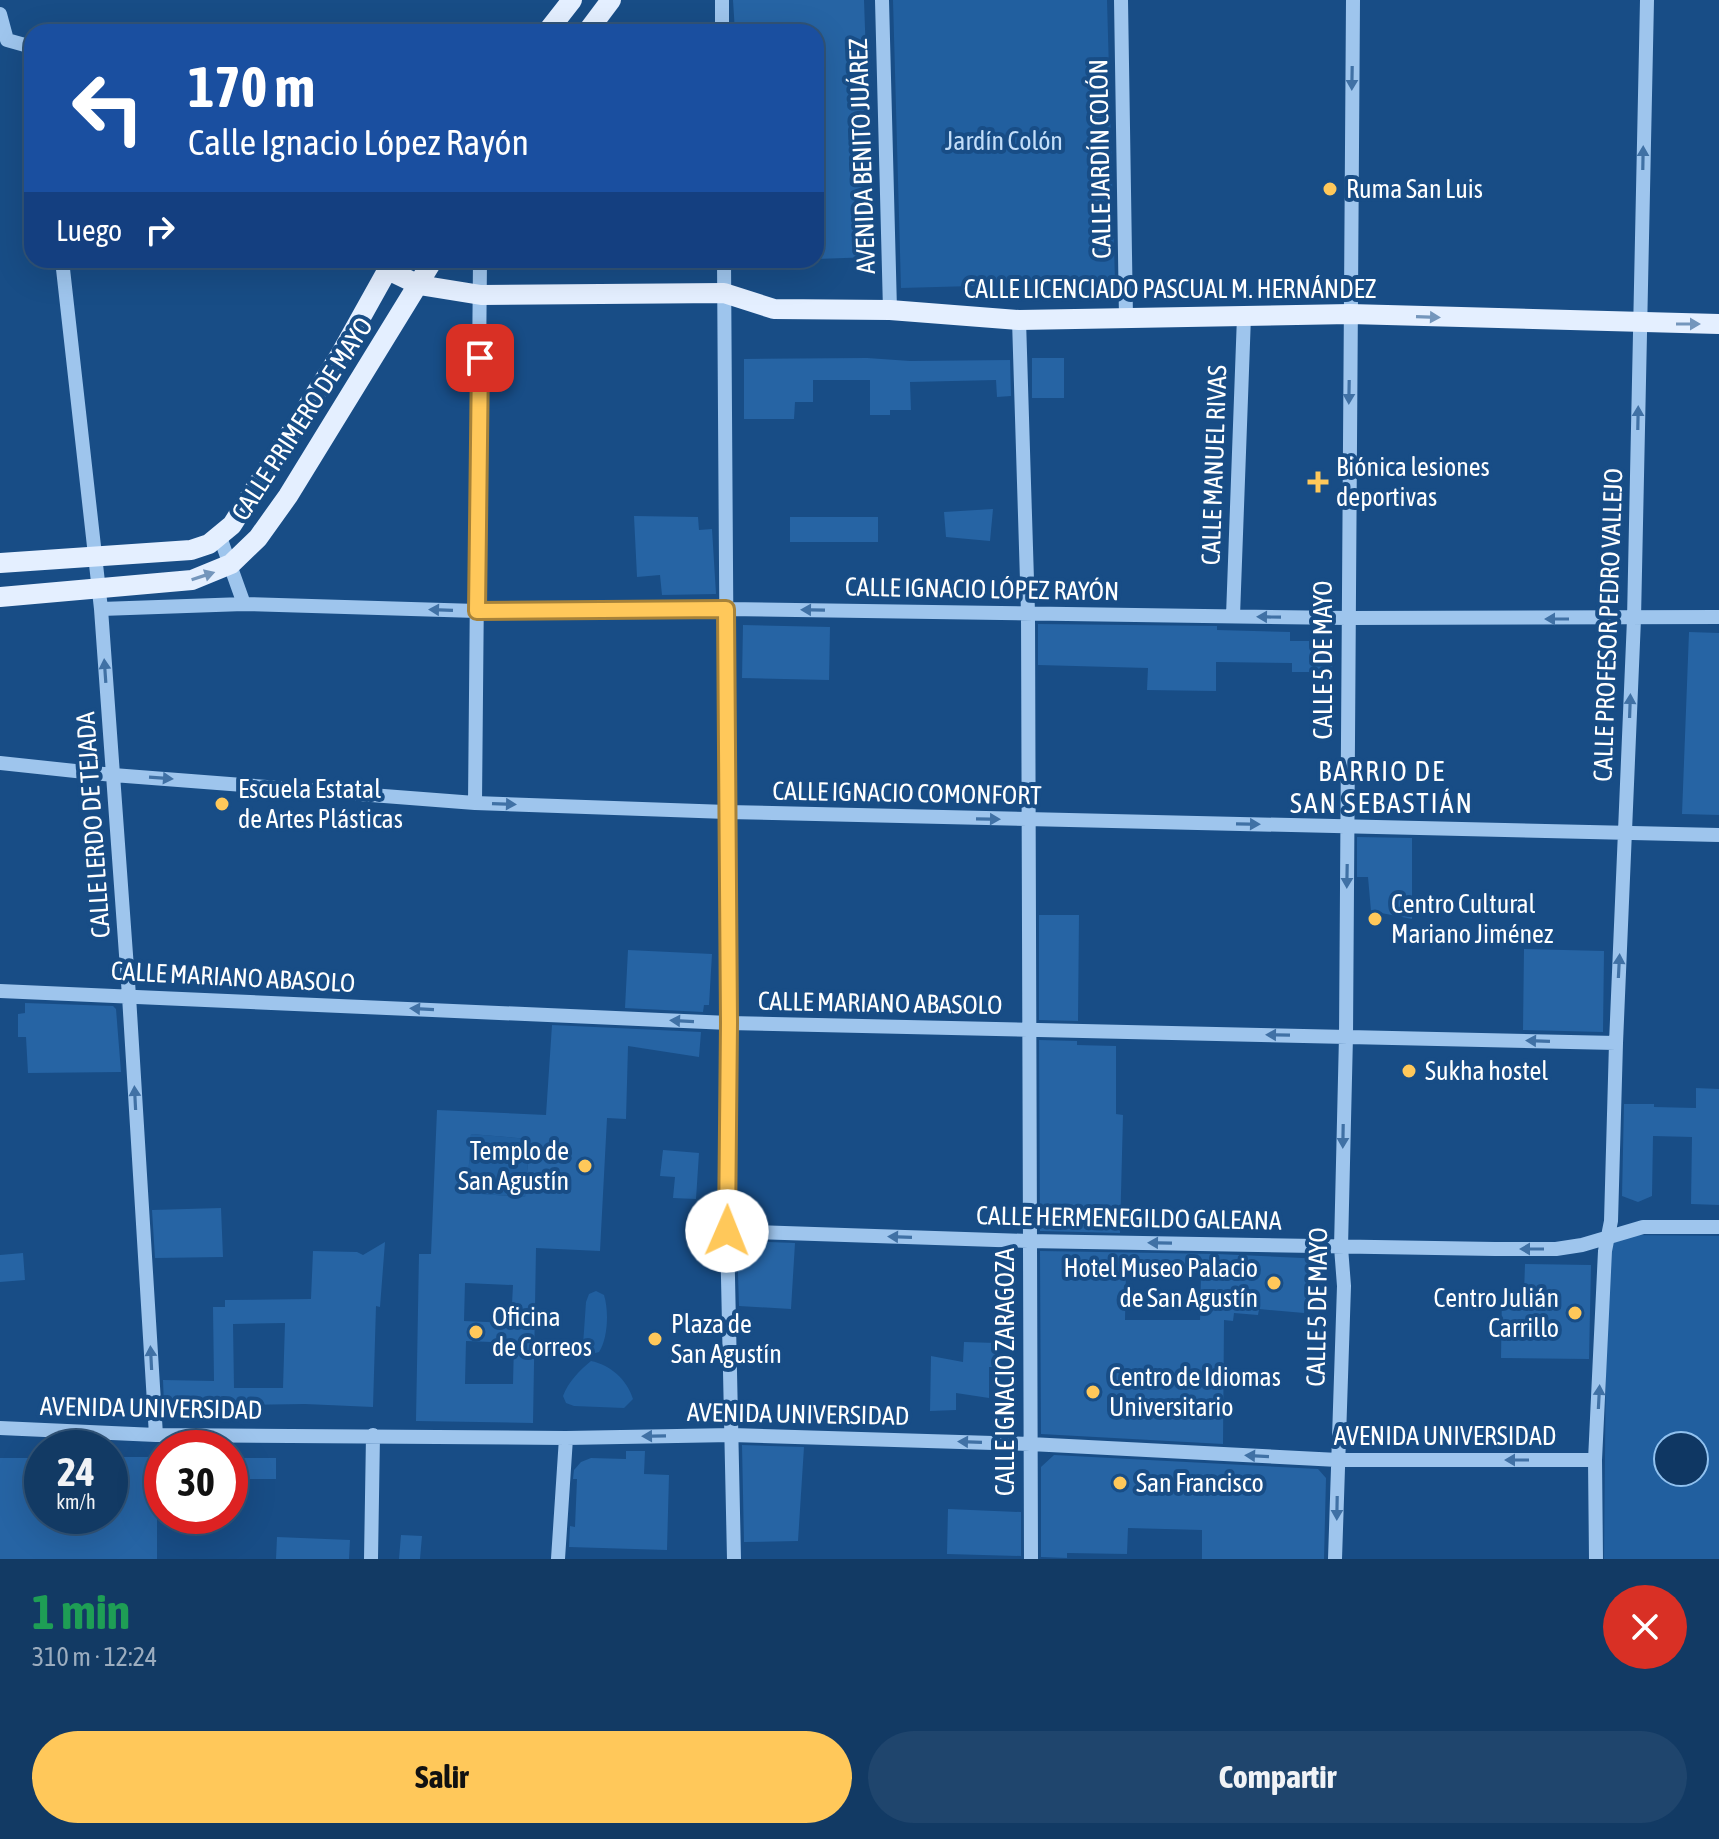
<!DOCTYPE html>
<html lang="es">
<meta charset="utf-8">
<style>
body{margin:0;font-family:"Asap Condensed",sans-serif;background:#1f456d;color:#f1f3f6;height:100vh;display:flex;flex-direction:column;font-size:30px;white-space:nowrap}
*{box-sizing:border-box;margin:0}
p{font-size:26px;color:#9cadbf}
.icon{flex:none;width:44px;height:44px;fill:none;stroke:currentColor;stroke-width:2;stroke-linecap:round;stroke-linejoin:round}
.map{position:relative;height:1559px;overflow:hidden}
.panel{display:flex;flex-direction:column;background:#123a64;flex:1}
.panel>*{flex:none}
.hud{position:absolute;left:24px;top:24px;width:800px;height:244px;border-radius:24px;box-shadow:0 8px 32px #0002,0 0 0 2px #315478;background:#1a4fa0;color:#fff;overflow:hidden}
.speed{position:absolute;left:24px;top:1430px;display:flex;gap:16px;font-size:40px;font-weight:700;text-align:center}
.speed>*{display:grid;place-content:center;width:104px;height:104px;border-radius:50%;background:#123a64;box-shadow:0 8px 32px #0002,0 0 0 2px #315478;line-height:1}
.speed small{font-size:20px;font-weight:400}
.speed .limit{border:12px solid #d22;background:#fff;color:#111}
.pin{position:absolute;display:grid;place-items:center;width:68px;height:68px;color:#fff;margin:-34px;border-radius:16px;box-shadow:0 4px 12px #0006}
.me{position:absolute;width:88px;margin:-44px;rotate:1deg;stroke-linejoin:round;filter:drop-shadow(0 0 6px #0008)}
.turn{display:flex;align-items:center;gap:28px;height:168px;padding:0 32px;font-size:36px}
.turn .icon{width:104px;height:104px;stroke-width:2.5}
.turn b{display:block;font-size:56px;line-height:68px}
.then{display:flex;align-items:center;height:76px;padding:0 32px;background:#0003;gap:16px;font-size:30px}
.round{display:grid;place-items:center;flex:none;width:84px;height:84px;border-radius:42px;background:#1f456d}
.head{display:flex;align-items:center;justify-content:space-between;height:136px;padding:0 32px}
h1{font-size:48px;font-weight:700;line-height:60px;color:#1e9e55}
.button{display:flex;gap:16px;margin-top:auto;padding:16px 32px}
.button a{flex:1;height:92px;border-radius:48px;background:#ffc85a;color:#111;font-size:32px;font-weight:700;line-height:92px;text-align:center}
.button a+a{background:#1f456d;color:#f1f3f6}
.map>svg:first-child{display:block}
.green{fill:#215f9f;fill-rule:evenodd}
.water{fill:#0f3763;stroke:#90c1ef;stroke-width:2}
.building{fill:#2664a4;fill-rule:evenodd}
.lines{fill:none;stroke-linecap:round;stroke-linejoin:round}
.minor{stroke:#9ec5ed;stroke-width:14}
.major{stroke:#e4efff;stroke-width:20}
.oneway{fill:#4071a5}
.oneway2{fill:#7496bc}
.route-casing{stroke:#a6823a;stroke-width:20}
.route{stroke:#ffc85a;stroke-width:14}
.poi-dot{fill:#ffc85a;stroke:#184d86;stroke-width:3}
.labels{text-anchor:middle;stroke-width:8;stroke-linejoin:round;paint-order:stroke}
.park-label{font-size:26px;fill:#c3def9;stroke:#184d86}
.street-label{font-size:26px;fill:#fff;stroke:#184d86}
.poi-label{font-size:26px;fill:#fff;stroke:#184d86;text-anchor:start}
.neighbourhood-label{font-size:28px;letter-spacing:2px;fill:#fff;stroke:#184d86}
</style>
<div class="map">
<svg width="1719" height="1559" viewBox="0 0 1719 1559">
<rect width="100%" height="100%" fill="#184d86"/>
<path class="green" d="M893,0H1107L1115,282L901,288Z
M471,1134L530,1139L525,1197L467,1193Z
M1627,1235L1719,1236V1559H1604L1607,1251L1613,1241ZM1678,1433L1707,1451C1713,1489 1667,1499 1655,1464L1662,1440Z
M596,1291L604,1295C609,1311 608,1338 599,1352L592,1354L585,1350L583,1345L586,1302L589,1294Z
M591,1361C610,1365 627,1379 633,1399L624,1408L574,1406L566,1403L563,1396C569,1381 579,1371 591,1361Z"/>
<path class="water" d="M1654 1459a27 27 0 1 1 54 0a27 27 0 1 1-54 0Z"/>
<path class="building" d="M733,0H864L873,257L816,259V32H735Z
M867,358L910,361L1010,360L1011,396L997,397L996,380L910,382L911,410H890V415H870V380H813V402H795L794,419H744V359Z
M1032,358H1064V398H1032Z
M993,509L990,541L946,537L944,512Z
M634,516L698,517L699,530L712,529L716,594L662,595L660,575L637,577Z
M790,517H878V542H790Z
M1038,624L1217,626V630L1290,632V641H1333L1332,672H1292V663L1216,662V691L1147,690L1148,668L1038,665Z
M743,625L830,627L829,680L742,678Z
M1689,632L1719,633V815L1682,814Z
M1357,837L1412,838V919L1371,911L1368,877H1357Z
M1039,915H1079L1078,1021L1039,1020Z
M1524,949L1604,951L1603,1032L1523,1030Z
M628,950L712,954L709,1005H704L703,1012L625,1008Z
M25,1003L113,1006L116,1009L121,1072L28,1073L26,1037H18V1014L25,1013Z
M552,1025L701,1032L699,1057L628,1046L626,1119L607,1118L600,1251L536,1248L533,1423L416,1421L419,1254H431L437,1110L546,1115ZM471,1134L530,1139L525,1197L467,1193ZM465,1283L513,1285L511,1323L464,1321ZM466,1341L514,1343L513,1384H465Z
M1039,1040L1077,1041V1045L1116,1046V1114L1123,1115L1120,1233L1040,1231Z
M1696,1088L1719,1089V1205L1691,1204L1692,1137L1653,1136L1652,1196L1638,1202L1622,1196L1624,1104H1654V1107L1696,1108Z
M663,1150L699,1153L696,1199L673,1198L675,1177L660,1176Z
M221,1208L223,1257L155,1258L152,1210Z
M737,1241L795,1243L791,1309L739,1306Z
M385,1242L380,1307L376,1306L373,1407L305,1404L164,1406L163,1380L214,1381L213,1307H225V1300L311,1299L313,1251L357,1252L363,1255ZM285,1323L283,1388H234L233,1324Z
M1040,1251L1218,1254L1324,1259L1321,1308L1305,1306L1304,1313L1259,1309L1258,1315L1234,1313L1233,1321L1224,1320L1223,1444L1041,1434ZM1126,1272L1201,1273L1200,1320H1125Z
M23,1253L25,1280L0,1282V1255Z
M1525,1264L1591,1265L1589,1359L1501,1358L1502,1293H1524Z
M964,1342L996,1343L995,1367H989V1398L956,1393V1410L930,1411L931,1356L963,1362Z
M742,1445L804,1447L798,1541L744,1542Z
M626,1451H645L644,1474L669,1475L667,1550L569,1547L570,1526L575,1527L577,1479H573L574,1470L581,1462L591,1458L626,1459Z
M1054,1455L1318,1469L1326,1478L1324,1559H1202V1530L1128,1528L1127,1554L1067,1553V1558L1041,1557V1467Z
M110,1457H157V1559H0V1458H42V1516H110Z
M230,1458H276V1479H230Z
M948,1509L1021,1512V1556L947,1554Z
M401,1535L422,1536L420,1559H399Z
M277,1537L350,1540L349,1559H276Z"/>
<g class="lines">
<path class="minor" d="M722,0V32
M882,0L890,310
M1121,0L1126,318
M0,14L7,40L32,47
M62,260L101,609L129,996L156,1435
M724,260L729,1023L727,1231L734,1559
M1019,320L1028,613L1031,1559
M220,537L244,604
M101,609L244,604L477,611L726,609L1347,618L1719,617
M1233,616L1244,316
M0,763L113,775L475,803L727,812L1719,835
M475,803L480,260
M0,991L729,1023L1616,1043
M727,1231L1028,1241L1495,1249H1556L1582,1245L1643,1227H1719
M0,1428L156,1435L566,1438L732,1435L1030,1444L1338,1460H1595
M371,1559L373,1435
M558,1559L566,1438
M1335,1559L1344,1286L1341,1247L1346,1036L1353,0
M1596,1559L1595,1460L1605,1251L1611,1221L1616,1043L1634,619L1647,0"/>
<path class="major" d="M547,32L572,0
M587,32L611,0
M388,270L419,285L481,295L724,293L774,309L890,310L1019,320L1350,314L1719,324
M0,563L191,550L209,544L232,525L340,355L393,260
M0,597L192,580L231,564L258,538L288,496L433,260"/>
</g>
<defs><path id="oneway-solid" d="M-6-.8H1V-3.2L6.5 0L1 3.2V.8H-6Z" transform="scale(2)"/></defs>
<g class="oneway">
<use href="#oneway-solid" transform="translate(1352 78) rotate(91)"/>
<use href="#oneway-solid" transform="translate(1643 158) rotate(-89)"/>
<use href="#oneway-solid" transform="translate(1349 392) rotate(91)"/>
<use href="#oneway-solid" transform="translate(1638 418) rotate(-89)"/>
<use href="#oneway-solid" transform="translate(441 610) rotate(-178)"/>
<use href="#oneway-solid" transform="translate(813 610) rotate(-179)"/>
<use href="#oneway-solid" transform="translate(1269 617) rotate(-179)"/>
<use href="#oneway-solid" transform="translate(1557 619) rotate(-180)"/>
<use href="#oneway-solid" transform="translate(105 671) rotate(-94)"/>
<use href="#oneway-solid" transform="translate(1630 706) rotate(-88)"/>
<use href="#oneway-solid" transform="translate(161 778) rotate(4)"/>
<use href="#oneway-solid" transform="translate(504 804) rotate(2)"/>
<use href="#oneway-solid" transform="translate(988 819) rotate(1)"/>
<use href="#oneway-solid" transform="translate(1248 824) rotate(1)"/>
<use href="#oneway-solid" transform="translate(1347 876) rotate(91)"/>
<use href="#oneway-solid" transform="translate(1619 966) rotate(-87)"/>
<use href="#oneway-solid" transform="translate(422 1009) rotate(-177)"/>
<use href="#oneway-solid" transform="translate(682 1021) rotate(-177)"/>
<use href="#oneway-solid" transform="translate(1278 1035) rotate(-179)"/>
<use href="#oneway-solid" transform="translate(1538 1041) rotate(-178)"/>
<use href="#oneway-solid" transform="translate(135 1098) rotate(-93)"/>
<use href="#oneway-solid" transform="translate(1343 1136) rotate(91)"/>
<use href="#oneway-solid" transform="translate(900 1237) rotate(-178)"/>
<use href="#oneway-solid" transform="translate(1160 1243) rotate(-179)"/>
<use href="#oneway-solid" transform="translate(1532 1249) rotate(180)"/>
<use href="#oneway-solid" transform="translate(151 1358) rotate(-93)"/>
<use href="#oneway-solid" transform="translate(1599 1397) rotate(-87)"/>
<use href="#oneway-solid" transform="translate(654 1436) rotate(179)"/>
<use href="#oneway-solid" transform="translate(970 1442) rotate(-178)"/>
<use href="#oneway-solid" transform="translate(1257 1456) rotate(-177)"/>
<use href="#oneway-solid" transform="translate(1517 1460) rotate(-180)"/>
<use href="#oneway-solid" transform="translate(1337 1508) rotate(91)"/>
</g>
<g class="oneway2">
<use href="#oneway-solid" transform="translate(1428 317) rotate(2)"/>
<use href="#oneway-solid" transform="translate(1688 324)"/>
<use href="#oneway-solid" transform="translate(203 576) rotate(-18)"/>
</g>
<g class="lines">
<defs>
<path id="route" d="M480,358L477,611L726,609L729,1023L727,1231"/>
</defs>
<use href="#route" class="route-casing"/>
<use href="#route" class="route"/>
</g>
<g class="poi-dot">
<circle cx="1330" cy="189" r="8"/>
<path d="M1314 470h8v8h8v8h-8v8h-8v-8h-8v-8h8z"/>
<circle cx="222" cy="804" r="8"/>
<circle cx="1375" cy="919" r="8"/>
<circle cx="1409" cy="1071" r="8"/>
<circle cx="585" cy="1166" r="8"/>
<circle cx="1274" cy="1283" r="8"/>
<circle cx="1575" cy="1313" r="8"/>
<circle cx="476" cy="1332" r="8"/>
<circle cx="655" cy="1339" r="8"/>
<circle cx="1093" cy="1392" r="8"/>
<circle cx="1120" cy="1483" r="8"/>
</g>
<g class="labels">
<g class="park-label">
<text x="1004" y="150">Jardín Colón</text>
</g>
<g class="street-label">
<text transform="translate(862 156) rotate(-92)" y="9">AVENIDA BENITO JUÁREZ</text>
<text transform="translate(1100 159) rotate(-91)" y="9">CALLE JARDÍN COLÓN</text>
<text x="1170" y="298">CALLE LICENCIADO PASCUAL M. HERNÁNDEZ</text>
<text transform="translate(302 419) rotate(-57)" y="9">CALLE PRIMERO DE MAYO</text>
<text transform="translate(1214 465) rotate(-88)" y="9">CALLE MANUEL RIVAS</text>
<text transform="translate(982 589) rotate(1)" y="9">CALLE IGNACIO LÓPEZ RAYÓN</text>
<text transform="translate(1608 625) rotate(-88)" y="9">CALLE PROFESOR PEDRO VALLEJO</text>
<text transform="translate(1323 660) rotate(-90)" y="9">CALLE 5 DE MAYO</text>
<text transform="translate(907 793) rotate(1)" y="9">CALLE IGNACIO COMONFORT</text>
<text transform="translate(93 825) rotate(-94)" y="9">CALLE LERDO DE TEJADA</text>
<text transform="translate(233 977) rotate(3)" y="9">CALLE MARIANO ABASOLO</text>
<text transform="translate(880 1003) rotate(1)" y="9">CALLE MARIANO ABASOLO</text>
<text transform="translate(1129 1218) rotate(1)" y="9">CALLE HERMENEGILDO GALEANA</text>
<text transform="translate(1317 1307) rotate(-89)" y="9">CALLE 5 DE MAYO</text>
<text transform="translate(1005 1372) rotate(-90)" y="9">CALLE IGNACIO ZARAGOZA</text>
<text transform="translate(151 1408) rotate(1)" y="9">AVENIDA UNIVERSIDAD</text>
<text transform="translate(798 1414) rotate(1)" y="9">AVENIDA UNIVERSIDAD</text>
<text x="1445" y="1445">AVENIDA UNIVERSIDAD</text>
</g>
<g class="poi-label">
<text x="1346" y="198">Ruma San Luis</text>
<text x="1336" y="476">Biónica lesiones<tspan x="1336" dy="30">deportivas</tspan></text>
<text x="238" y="798">Escuela Estatal<tspan x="238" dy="30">de Artes Plásticas</tspan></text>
<text x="1391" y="913">Centro Cultural<tspan x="1391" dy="30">Mariano Jiménez</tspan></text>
<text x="1425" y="1080">Sukha hostel</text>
<text x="569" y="1160" text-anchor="end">Templo de<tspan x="569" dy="30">San Agustín</tspan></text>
<text x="1258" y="1277" text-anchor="end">Hotel Museo Palacio<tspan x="1258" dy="30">de San Agustín</tspan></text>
<text x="1559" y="1307" text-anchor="end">Centro Julián<tspan x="1559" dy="30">Carrillo</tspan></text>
<text x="492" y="1326">Oficina<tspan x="492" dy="30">de Correos</tspan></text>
<text x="671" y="1333">Plaza de<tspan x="671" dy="30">San Agustín</tspan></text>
<text x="1109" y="1386">Centro de Idiomas<tspan x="1109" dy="30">Universitario</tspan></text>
<text x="1136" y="1492">San Francisco</text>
</g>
<g class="neighbourhood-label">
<text x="1382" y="781">BARRIO DE<tspan x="1382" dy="32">SAN SEBASTIÁN</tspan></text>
</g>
</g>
</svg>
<div class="speed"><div>24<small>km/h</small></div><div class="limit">30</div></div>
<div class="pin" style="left:480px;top:358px;background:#d93025"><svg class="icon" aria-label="arrive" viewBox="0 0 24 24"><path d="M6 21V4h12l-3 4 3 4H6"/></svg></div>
<svg class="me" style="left:727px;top:1231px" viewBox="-20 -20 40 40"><circle r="19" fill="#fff"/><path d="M0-13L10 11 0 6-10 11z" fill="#ffc85a"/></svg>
<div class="hud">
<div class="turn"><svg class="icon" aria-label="left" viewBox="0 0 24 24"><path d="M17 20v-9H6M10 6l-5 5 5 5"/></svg><div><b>170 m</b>Calle Ignacio López Rayón</div></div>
<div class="then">Luego<svg class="icon" aria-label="right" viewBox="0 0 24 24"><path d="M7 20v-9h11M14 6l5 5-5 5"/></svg></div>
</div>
</div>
<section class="panel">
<div class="head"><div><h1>1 min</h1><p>310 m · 12:24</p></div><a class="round" style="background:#d93025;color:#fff"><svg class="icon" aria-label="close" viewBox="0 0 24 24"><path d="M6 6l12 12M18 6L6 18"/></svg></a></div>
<div class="button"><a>Salir</a><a>Compartir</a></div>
</section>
